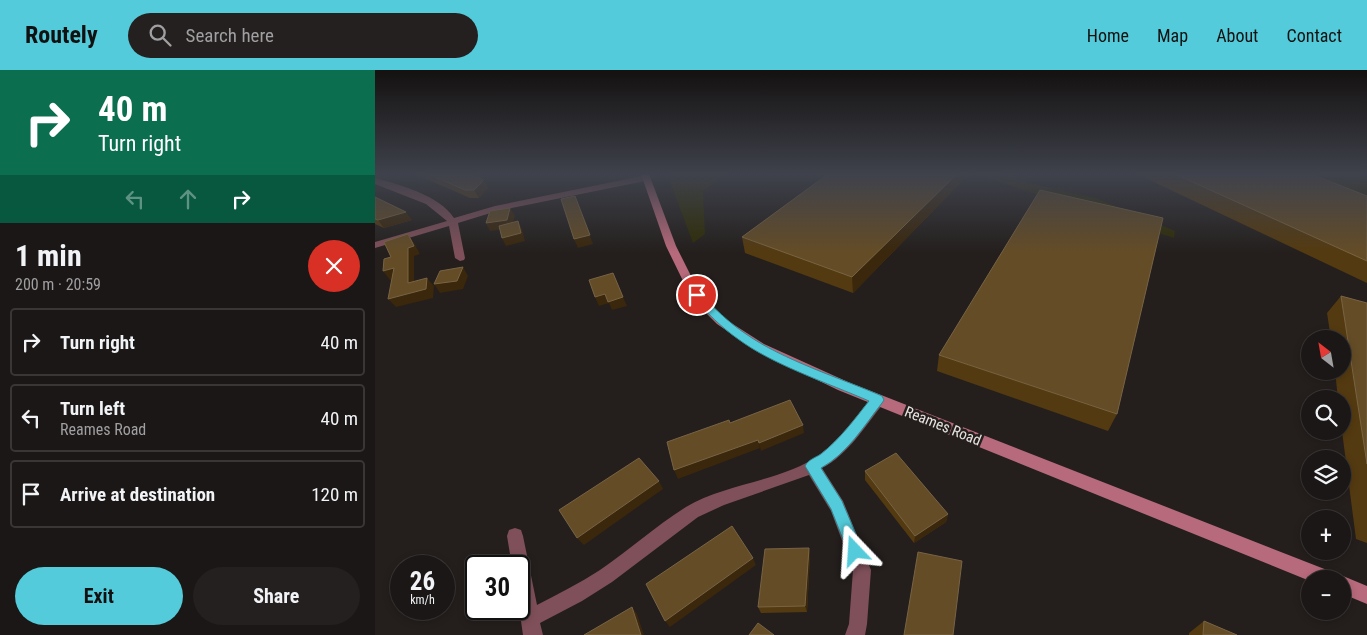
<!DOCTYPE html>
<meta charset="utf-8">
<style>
body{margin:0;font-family:"Roboto Condensed",sans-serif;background:#24201f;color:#f1f3f6;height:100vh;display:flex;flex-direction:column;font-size:19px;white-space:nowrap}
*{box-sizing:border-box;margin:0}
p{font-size:16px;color:#a09fa1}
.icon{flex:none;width:28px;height:28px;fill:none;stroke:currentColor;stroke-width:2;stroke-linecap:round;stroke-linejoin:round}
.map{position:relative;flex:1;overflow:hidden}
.side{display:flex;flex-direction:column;background:#1b1716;width:375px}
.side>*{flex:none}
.hud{background:#0b6e4f;color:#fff;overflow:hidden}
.needle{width:32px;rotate:329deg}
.fabs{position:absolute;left:926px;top:260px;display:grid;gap:10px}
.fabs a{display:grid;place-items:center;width:50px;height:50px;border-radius:50%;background:#1b1716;box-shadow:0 2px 8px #0003,0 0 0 1px #393635;font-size:25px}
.speed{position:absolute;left:15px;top:485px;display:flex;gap:10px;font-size:25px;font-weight:700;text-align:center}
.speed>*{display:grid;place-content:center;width:65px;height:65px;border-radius:50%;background:#1b1716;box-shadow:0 2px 8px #0003,0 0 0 1px #393635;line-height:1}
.speed small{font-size:12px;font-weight:400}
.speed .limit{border:2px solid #111;border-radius:8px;background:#fff;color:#111}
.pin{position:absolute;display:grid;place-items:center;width:42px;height:42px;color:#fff;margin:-21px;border:2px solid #fff;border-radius:50%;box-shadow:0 1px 5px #0007}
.me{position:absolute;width:55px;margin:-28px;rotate:340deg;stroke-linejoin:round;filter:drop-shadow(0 0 4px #0008)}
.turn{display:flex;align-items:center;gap:18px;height:105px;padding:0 15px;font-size:22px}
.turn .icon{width:65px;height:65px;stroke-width:2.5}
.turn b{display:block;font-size:35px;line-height:42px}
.lanes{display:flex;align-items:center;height:48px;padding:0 15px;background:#0003;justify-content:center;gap:25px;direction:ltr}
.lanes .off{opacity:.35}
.round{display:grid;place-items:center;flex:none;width:52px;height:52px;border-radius:26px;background:#24201f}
.headline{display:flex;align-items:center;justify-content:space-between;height:85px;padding:0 15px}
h1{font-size:30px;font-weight:700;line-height:38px}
.button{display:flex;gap:10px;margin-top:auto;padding:10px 15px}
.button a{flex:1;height:58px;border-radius:30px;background:#53cbda;color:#111;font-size:20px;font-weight:700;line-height:58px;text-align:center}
.button a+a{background:#24201f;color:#f1f3f6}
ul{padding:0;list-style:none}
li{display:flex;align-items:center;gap:15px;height:68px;margin:0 10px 8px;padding:0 5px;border:2px solid #393635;border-radius:5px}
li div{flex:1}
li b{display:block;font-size:19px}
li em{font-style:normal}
header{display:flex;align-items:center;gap:30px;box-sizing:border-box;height:70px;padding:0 25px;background:#53cbda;color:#111}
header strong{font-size:24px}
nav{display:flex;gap:28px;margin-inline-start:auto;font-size:18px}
.search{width:350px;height:45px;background:#24201f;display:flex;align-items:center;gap:12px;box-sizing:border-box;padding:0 18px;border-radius:28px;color:#a09fa1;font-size:19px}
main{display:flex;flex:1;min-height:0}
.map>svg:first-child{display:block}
.green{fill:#2e2c05}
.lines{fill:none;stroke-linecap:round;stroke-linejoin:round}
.street{fill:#80505a;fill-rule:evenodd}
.secondary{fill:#b76a7b;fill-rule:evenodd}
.wall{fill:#543a10}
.shaded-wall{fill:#3a270c}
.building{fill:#644c26;stroke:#786444}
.route{fill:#53cbda;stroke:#36848e}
.labels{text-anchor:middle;stroke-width:5;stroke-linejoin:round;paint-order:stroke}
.street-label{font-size:15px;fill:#e7e3e2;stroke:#241f1d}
</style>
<header>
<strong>Routely</strong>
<div class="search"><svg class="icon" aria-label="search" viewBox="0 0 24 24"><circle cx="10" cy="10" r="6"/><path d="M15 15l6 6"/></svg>Search here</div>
<nav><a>Home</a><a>Map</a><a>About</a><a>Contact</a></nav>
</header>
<main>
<section class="side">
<div class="hud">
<div class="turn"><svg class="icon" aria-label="right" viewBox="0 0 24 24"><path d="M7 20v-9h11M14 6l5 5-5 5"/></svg><div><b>40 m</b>Turn right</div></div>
<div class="lanes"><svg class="icon off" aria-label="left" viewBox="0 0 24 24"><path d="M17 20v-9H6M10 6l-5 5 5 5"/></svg><svg class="icon off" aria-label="ahead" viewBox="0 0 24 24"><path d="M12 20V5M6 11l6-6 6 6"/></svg><svg class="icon" aria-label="right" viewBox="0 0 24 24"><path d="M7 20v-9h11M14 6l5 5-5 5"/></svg></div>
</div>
<div class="headline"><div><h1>1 min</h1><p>200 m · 20:59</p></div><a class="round" style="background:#d93025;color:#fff"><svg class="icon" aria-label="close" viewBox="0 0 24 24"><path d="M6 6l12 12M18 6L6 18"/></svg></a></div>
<ul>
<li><svg class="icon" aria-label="right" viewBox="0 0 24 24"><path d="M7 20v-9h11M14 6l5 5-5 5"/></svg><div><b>Turn right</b></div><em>40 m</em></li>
<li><svg class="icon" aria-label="left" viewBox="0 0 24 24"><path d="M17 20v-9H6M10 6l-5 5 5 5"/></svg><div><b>Turn left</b><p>Reames Road</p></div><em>40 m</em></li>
<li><svg class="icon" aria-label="arrive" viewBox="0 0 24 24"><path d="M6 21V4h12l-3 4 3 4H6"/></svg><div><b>Arrive at destination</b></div><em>120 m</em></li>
</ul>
<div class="button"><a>Exit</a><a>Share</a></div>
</section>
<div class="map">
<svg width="992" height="565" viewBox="0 0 992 565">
<rect width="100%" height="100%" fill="#241f1d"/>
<path class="green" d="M292,104H351L328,121L330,164L318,173Z
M599,104H625L681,120L721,128L800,161L799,168Z
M928,104H986L992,106V128Z"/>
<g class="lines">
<path class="street" d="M272,105L276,108L275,110L122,141L83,153L90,188L89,190L85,191L80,188L74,156L0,178V172L72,151L51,134L0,114V108C25,115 64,125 79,148L120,136Z
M503,325L508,326L510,330L508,334C490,356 473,385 447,398L468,431L496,500L492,554L490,565H470L474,554L478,500L456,441L434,405L349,435L323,447L237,512L207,531L165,553L168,565H148L144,537V496H137L132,466L134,460L140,458L146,460L148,466L162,535C183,524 205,513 225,500C254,480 281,456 311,437C350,413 409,411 444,385C466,369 481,346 498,326Z"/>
<path class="secondary" d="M266,104H274L301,176L321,216L334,233L350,249L389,274L473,312L952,500L958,503L961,509H935V511L463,320L380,280L342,254L326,238L311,217L291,176Z
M968,506L992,516V534L968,524V509H962Z"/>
</g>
<path class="wall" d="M38,104H95L113,118L104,128H95L63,114Z
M453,104H594L478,223L370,183L367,167Z
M762,104H936L992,126V213Z
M0,127L37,150L9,158L0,154Z
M966,226L992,233V473L981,469L967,361L968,329H963L960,301H968V269H956L952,243Z
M564,285L742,344L733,361L562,301Z
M490,401L573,444L571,452L539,473L490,410Z
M434,478L435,485L432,542L386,543L383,537Z
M829,551L862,565H814V563Z"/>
<path class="shaded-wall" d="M582,104H594L478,223L477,207Z
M109,110L113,118L104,128L99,120Z
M200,126L218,174L203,178L199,169Z
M135,138L140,146L136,158L115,161L111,153Z
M31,142L37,150L9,158L3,150Z
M143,151L147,159L150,171L131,176L127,168Z
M33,164L39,173L45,184L39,186V221L33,213Z
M88,197L93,206L88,219L65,223L59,214Z
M19,198L25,207L15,210L8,201Z
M52,208L59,216L58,228L21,237L13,229Z
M230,224L248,227L252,236L237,240L234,233L224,236L220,227Z
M428,355L429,363L386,381L384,373Z
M383,370L385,378L303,409L299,400Z
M284,411L288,419L209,475L202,468Z
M573,444L571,452L539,473L540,466Z
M434,478L435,485L432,542L430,536Z
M378,488L381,495L295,557L290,551Z
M257,537L262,544L269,565H266Z"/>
<path class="building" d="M53,104H95L109,110L99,120H90Z
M453,104H582L477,207L367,167Z
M800,104H936L992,126V191Z
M665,120L788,148L742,344L564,285Z
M200,126L215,165L199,169L186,129Z
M0,127L31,142L3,150L0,149Z
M135,138L132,150L111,153L115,141Z
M143,151L146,163L127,168L124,156Z
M33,164L39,176L33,178V213L52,208L51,219L13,229L19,198L8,201L9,189L16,187L9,172Z
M88,197L82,211L59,214L65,201Z
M238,203L248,227L233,232L230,224L220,227L214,210Z
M966,226L992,233V394Z
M415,330L428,355L384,373L383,370L299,400L292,372L354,350L355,353Z
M521,383L573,444L540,466L490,401Z
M264,388L284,411L202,468L184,440Z
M357,456L378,488L290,551L271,514Z
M434,478L430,536L383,537L390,479Z
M543,482L587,491L578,565H529Z
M257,537L266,565H209Z
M829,551L862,565H828Z
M383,553L399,565H374Z"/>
<linearGradient id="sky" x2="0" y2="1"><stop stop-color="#141110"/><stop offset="0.57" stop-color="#3f424c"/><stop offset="1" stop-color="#3f424c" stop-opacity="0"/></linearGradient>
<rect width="992" height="183" fill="url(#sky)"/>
<path class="route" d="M322,222L325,223C339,238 353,252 371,264C408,290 465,308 507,326L509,330L507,333C489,356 472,384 446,398L467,431L488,481L486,487L480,489L475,487L456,439L430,396C434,389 440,388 446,384C465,369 479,350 494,331C453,313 398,295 363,269C346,257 332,243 318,227L317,225Z"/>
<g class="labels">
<g class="street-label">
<text transform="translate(568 356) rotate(22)" y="5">Reames Road</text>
</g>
</g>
</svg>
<div class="fabs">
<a><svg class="needle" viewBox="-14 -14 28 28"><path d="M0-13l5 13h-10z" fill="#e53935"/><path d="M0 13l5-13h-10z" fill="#a09fa1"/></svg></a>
<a><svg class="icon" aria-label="search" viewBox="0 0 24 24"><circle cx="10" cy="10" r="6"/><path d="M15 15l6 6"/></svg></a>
<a><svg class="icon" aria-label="layers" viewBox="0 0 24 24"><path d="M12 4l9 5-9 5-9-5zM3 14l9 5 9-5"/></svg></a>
<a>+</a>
<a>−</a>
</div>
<div class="speed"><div>26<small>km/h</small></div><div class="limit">30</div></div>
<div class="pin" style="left:322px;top:225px;background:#d93025"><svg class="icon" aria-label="arrive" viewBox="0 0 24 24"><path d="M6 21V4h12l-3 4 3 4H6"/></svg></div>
<svg class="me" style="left:480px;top:481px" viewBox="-20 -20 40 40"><path d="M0-17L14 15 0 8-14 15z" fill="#53cbda" stroke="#fff" stroke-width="4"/></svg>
</div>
</main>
